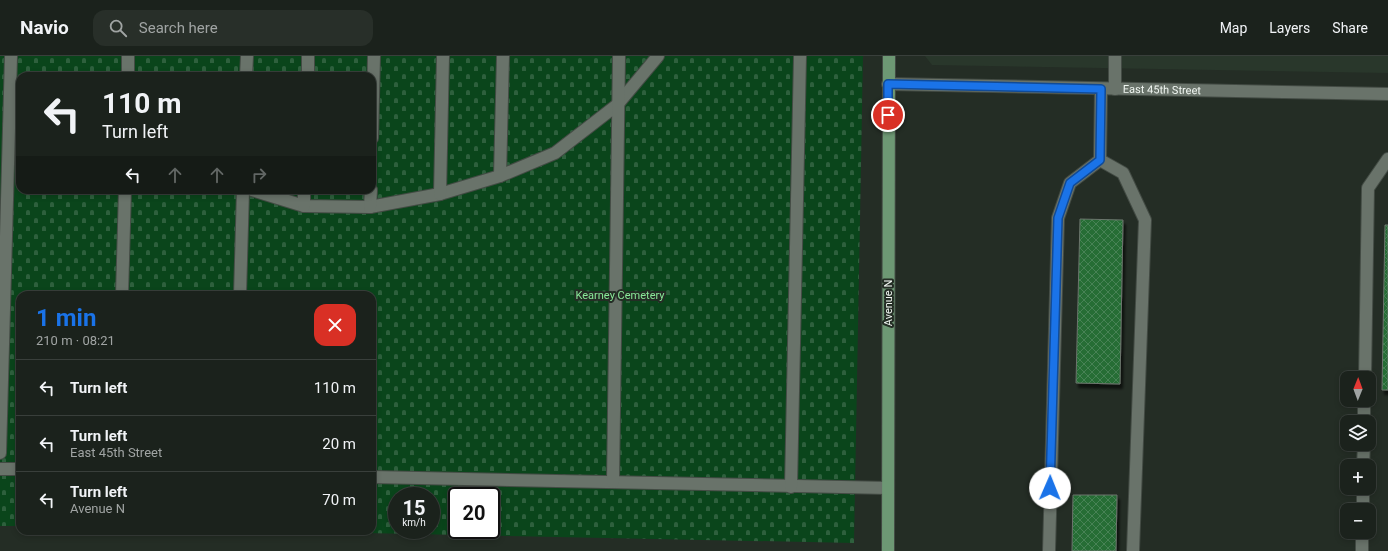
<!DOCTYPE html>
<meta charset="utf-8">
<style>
body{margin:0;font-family:Roboto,sans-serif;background:#282f29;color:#f1f3f6;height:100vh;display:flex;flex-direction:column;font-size:15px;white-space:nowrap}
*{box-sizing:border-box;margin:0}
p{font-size:13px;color:#a0a4a3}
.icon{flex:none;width:22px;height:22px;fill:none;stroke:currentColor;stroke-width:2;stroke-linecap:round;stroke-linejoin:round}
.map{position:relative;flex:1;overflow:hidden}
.side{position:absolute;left:16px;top:235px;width:360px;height:244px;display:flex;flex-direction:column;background:#1b221c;border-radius:12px;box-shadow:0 2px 6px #0003,0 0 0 1px #393f3b}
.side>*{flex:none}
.top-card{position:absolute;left:16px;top:16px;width:360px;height:122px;border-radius:12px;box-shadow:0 2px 6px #0003,0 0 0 1px #393f3b;background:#1b221c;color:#f1f3f6;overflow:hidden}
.needle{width:26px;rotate:1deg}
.fabs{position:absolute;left:1340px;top:315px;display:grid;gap:8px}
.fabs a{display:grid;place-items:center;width:36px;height:36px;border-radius:8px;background:#1b221c;box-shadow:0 2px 6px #0003,0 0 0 1px #393f3b;font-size:20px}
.speed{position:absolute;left:388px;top:431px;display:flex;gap:8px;font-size:20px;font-weight:700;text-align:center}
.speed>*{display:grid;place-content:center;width:52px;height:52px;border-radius:50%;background:#1b221c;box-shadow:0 2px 6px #0003,0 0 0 1px #393f3b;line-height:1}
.speed small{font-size:10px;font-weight:400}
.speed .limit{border:2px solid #111;border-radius:6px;background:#fff;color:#111}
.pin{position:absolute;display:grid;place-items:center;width:34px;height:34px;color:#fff;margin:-17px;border:2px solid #fff;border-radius:50%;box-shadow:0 1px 4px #0007}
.me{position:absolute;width:44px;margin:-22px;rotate:1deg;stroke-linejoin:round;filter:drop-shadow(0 0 3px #0008)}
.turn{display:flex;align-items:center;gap:14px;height:84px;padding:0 20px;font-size:18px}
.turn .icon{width:52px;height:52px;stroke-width:2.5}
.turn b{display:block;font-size:28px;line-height:34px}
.lanes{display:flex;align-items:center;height:38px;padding:0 20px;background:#0003;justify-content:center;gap:20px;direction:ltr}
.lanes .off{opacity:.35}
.round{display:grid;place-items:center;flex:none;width:42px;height:42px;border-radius:12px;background:#282f29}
.headline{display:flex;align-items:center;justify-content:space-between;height:68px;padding:0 20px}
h1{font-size:24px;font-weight:700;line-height:30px;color:#1a73e8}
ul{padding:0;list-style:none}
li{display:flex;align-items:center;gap:12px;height:56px;padding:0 20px;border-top:1px solid #393f3b}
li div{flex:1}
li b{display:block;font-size:15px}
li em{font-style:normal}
header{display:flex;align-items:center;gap:24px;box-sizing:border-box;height:56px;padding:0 20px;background:#1b221c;border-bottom:1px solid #393f3b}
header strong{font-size:19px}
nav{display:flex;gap:22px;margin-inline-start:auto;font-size:14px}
.search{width:280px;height:36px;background:#282f29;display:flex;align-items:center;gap:10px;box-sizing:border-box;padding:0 14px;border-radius:12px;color:#a0a4a3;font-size:15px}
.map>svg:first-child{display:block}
.built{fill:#29372b}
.cemetery{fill:url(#cemetery-stones);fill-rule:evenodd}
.building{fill:url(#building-cross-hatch);stroke:#6c756d;filter:url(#shadow)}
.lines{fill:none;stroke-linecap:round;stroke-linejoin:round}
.minor-casing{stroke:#434b44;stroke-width:14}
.major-casing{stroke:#434b44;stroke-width:14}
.minor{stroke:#69736a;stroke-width:12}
.major{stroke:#6d9874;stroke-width:12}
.route-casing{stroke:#114b97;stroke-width:10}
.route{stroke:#1a73e8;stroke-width:7}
.labels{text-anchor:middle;stroke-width:4;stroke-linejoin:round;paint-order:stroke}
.street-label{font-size:11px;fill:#f0f6f1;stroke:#242d25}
.park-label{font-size:11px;fill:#89e798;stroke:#242d25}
</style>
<header>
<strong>Navio</strong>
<div class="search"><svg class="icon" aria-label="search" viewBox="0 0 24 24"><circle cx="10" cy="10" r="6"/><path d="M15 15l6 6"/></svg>Search here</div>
<nav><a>Map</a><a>Layers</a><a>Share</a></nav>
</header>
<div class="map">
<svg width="1388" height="495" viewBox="0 0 1388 495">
<defs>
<pattern id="cemetery-stones" width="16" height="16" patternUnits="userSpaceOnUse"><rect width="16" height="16" fill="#0a451b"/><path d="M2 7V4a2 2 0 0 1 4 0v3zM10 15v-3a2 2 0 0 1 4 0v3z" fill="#2e603d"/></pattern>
<pattern id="building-cross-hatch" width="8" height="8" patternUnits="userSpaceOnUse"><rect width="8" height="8" fill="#266d36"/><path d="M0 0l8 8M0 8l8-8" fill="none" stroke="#468254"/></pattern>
<filter id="shadow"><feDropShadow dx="2.5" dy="4.5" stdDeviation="1" flood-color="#0009"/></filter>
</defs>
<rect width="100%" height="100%" fill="#242d25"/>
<path class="built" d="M925,0H1388V17L932,9Z"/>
<path class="cemetery" d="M0,0H863L854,487L268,475H372V239H20V470H0ZM20,20H372V134H20ZM397,440H431V474H397ZM457,440H491V474H457Z"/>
<path class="building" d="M1080,163L1123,164L1120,328L1076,327Z
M1385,169H1388V334H1382Z
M1073,439H1117L1116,495H1072Z"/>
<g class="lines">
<defs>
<g id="minor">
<path d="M128,20V0"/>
<path d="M246,20L247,0"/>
<path d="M308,20V0"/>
<path id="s1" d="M888,28L1388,38"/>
<path d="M1115,33V0"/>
<path d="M372,82L374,0"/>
<path d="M1100,104L1101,33"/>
<path d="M500,120L503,0"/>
<path d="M252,134L304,150L370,151L440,138L500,120L555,97L617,49L658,0"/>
<path d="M440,138L443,0"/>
<path d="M304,150V134"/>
<path d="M370,151L371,134"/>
<path d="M122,239L125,134"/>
<path d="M240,239L243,134"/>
<path d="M1365,322L1368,132L1388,103"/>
<path d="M1364,366V344"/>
<path d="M0,397L11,0"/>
<path d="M1363,410L1364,388"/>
<path d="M0,413H20"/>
<path d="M372,421L888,432"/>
<path d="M613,426L619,0"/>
<path d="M791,431L800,0"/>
<path d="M1363,454V432"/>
<path d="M1049,495L1058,162L1070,127L1100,104L1123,117L1145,164L1133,495"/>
<path d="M1362,495V476"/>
</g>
<path id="major" d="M888,495L889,0"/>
</defs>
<use href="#minor" class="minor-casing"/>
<use href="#major" class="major-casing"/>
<use href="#minor" class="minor"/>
<use href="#major" class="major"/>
</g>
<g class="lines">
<defs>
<path id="route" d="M888,59V28L1101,33L1100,104L1070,127L1058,162L1050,432"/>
</defs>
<use href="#route" class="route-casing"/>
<use href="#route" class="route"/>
</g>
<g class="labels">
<g class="street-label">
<text dy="4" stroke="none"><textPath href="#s1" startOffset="274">East 45th Street</textPath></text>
<text transform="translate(888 247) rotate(-90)" y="4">Avenue N</text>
</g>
<g class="park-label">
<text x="620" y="243">Kearney Cemetery</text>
</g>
</g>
</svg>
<div class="fabs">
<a><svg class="needle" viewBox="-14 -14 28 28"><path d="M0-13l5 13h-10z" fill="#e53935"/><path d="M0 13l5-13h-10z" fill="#a0a4a3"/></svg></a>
<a><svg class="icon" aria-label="layers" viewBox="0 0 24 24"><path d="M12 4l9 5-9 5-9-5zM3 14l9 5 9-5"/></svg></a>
<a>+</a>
<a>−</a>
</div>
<div class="speed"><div>15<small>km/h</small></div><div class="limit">20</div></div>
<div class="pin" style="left:888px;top:59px;background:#d93025"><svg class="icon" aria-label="arrive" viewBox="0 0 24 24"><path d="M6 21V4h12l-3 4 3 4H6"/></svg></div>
<svg class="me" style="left:1050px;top:432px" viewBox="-20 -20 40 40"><circle r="19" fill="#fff"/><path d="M0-13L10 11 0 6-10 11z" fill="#1a73e8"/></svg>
<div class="top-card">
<div class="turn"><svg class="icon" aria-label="left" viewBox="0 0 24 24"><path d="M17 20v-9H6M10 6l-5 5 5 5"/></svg><div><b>110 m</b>Turn left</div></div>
<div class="lanes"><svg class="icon" aria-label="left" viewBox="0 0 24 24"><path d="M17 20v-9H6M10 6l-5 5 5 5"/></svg><svg class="icon off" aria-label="ahead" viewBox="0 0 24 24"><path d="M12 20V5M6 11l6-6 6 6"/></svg><svg class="icon off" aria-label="ahead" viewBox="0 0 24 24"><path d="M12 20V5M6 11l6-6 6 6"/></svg><svg class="icon off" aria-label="right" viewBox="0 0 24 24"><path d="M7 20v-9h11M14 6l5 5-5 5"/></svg></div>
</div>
<section class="side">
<div class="headline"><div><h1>1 min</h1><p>210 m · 08:21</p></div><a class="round" style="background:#d93025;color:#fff"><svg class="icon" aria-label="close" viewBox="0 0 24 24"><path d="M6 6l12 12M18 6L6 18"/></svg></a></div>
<ul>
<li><svg class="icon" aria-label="left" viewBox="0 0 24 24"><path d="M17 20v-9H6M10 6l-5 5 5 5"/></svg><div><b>Turn left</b></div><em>110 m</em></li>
<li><svg class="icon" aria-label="left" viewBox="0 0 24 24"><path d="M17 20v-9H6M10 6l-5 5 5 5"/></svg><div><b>Turn left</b><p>East 45th Street</p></div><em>20 m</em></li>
<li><svg class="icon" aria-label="left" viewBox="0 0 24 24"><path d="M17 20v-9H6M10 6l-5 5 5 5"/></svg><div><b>Turn left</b><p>Avenue N</p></div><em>70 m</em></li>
</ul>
</section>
</div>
